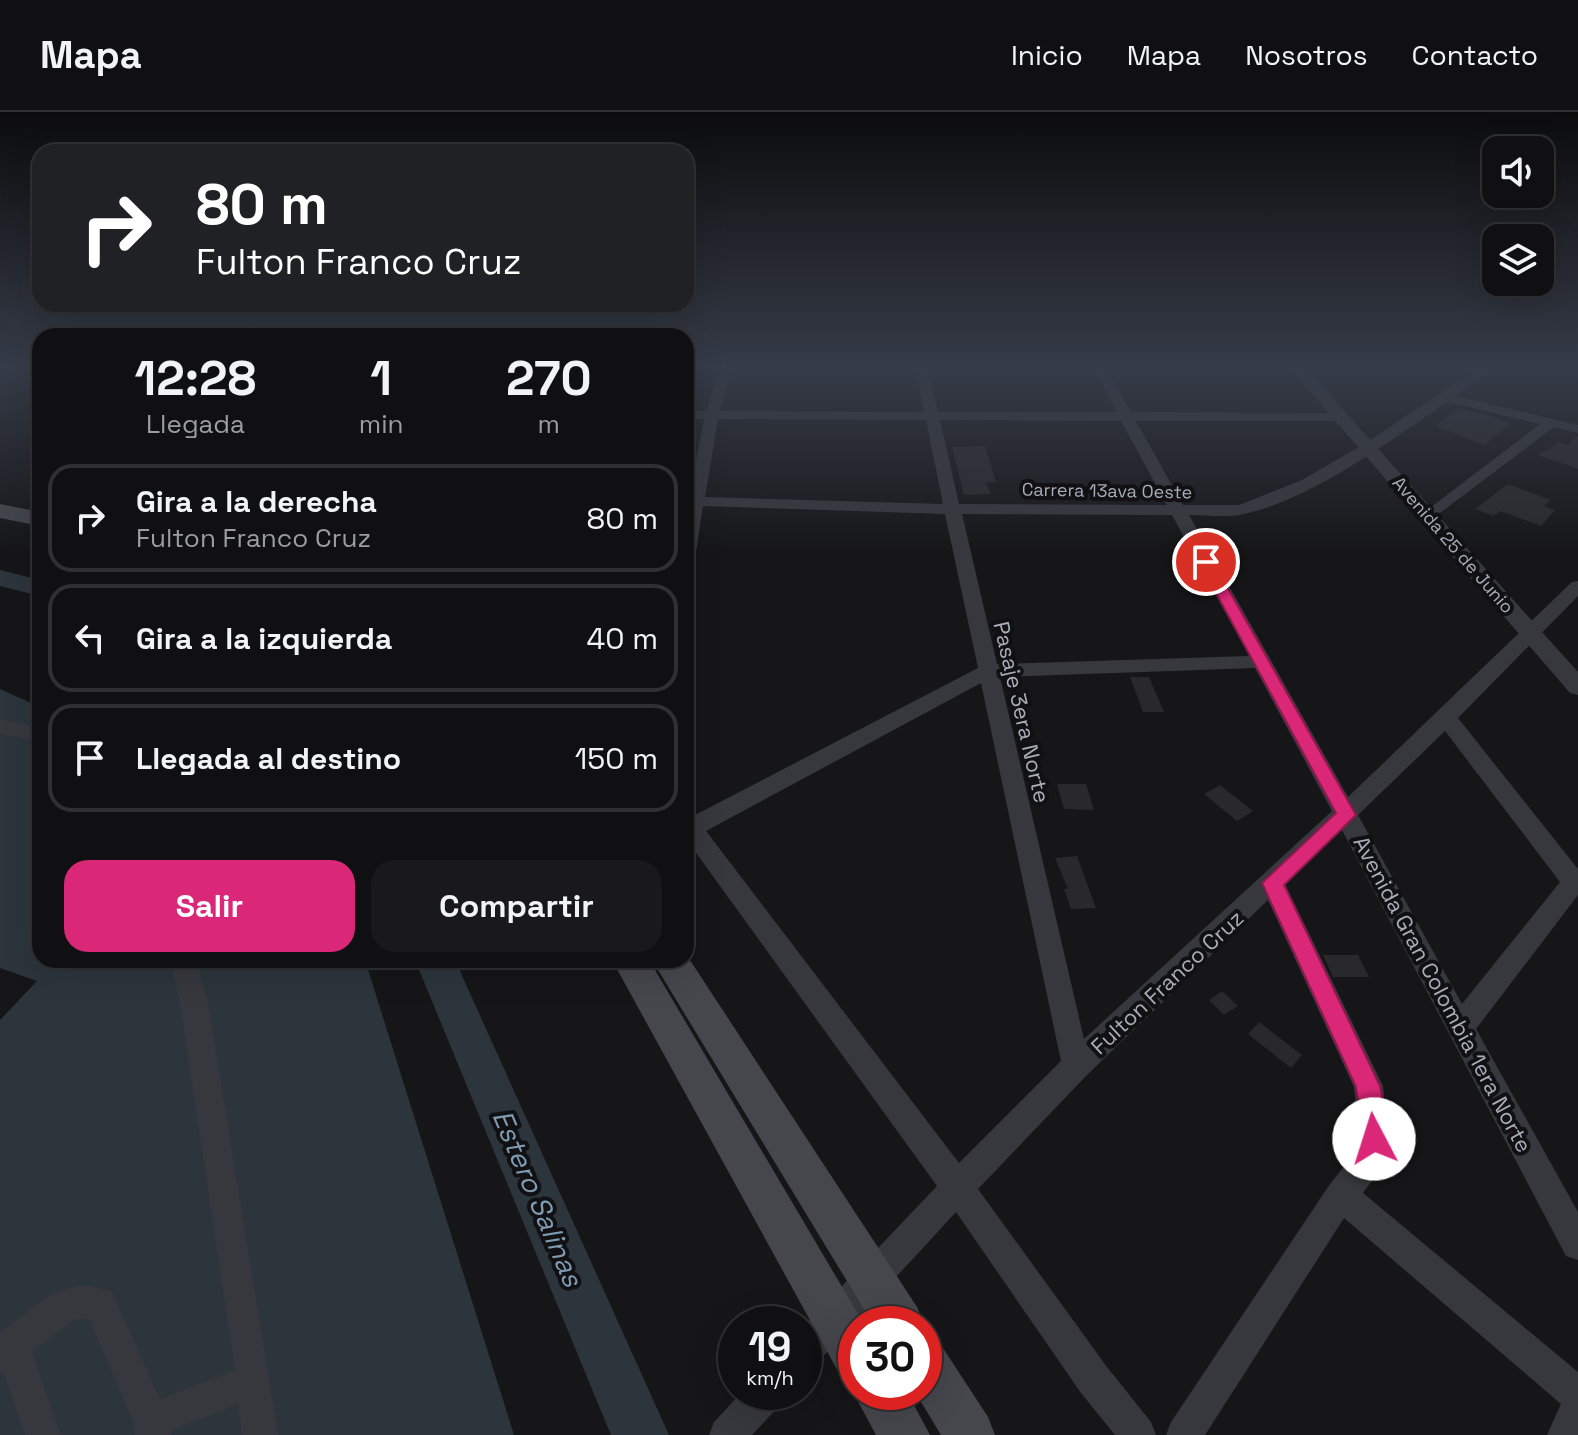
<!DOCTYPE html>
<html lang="es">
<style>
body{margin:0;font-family:"Space Grotesk",sans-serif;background:#19191b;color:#f1f3f6;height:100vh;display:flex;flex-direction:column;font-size:30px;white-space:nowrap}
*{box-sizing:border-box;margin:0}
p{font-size:26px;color:#9c9d9f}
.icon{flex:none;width:44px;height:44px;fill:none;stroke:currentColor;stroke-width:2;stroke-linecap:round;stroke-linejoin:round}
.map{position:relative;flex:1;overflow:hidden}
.drawer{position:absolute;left:32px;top:216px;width:662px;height:640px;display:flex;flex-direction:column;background:#101012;border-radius:24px;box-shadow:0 8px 32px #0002,0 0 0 2px #303032}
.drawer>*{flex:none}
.guide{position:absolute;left:32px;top:32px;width:662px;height:168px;border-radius:24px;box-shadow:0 8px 32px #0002,0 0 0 2px #303032;background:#202124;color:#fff;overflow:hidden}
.buttons{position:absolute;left:1482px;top:24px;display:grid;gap:16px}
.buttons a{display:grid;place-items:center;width:72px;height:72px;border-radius:16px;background:#101012;box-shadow:0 8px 32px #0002,0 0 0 2px #303032;font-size:40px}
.speed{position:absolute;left:718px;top:1194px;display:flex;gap:16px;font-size:40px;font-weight:700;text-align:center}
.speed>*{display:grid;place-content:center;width:104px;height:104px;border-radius:50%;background:#101012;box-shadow:0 8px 32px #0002,0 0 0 2px #303032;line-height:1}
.speed small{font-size:20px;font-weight:400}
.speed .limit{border:12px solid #d22;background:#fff;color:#111}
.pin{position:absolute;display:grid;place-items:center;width:68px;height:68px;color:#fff;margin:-34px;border:4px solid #fff;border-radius:50%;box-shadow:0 2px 8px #0007}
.me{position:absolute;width:88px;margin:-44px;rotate:355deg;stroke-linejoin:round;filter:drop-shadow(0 0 6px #0008)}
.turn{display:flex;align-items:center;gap:28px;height:168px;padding:0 32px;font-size:36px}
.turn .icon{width:104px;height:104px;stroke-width:2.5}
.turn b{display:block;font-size:56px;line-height:68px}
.eta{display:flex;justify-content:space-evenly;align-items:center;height:136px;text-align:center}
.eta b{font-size:48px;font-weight:700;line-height:56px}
.action{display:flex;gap:16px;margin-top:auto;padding:16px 32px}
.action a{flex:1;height:92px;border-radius:24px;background:#db2777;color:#fff;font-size:32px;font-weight:700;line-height:92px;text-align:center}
.action a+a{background:#19191b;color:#f1f3f6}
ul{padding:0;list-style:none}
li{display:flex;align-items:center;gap:24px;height:108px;margin:0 16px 12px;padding:0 16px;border:4px solid #303032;border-radius:24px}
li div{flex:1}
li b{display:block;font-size:30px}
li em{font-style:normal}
header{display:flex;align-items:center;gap:48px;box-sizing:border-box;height:112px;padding:0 40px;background:#101012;border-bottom:2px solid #303032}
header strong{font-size:38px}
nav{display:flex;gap:44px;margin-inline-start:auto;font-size:28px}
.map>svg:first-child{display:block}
.water{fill:#2c353c}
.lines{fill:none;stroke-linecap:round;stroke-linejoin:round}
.river{fill:#2c353c;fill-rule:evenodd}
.building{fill:#29292c}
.minor{fill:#37383d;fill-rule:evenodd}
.tertiary{fill:#37383d;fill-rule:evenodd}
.secondary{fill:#45474d;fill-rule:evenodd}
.route{fill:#db2777;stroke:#8e194d;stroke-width:2}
.labels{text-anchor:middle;stroke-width:8;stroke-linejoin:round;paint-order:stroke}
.far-street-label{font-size:18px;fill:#a8adb8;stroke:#111113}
.street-label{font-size:22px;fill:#a8adb8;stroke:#111113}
.near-water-label{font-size:28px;font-style:italic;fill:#7f9bb3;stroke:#111113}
</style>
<header>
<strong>Mapa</strong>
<nav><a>Inicio</a><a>Mapa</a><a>Nosotros</a><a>Contacto</a></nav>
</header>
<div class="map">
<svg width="1578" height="1323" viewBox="0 0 1578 1323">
<rect width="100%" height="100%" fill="#161618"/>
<path class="water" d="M0,577L40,595V848H365L514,1323H0V908L37,869L0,856Z"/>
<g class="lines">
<path class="river" d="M0,458L40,468V484L0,474Z
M415,848H455L669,1323H611Z"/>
</g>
<path class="building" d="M1457,296L1492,304L1510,312L1484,333L1436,314Z
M1578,324V357L1538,343L1559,330L1567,333Z
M985,334L996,370L986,371L991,382L964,383L952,335Z
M1508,372L1551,388L1544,394L1555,398L1541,414L1500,399L1494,404L1475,397Z
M1130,565H1149L1164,600H1143Z
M1057,672H1086L1094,698L1064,697Z
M1220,673L1253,699L1237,709L1204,682Z
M1077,744L1096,796L1071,797L1064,777H1068L1055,746Z
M1323,843H1358L1369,865H1333Z
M1222,879L1238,894L1224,903L1209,888Z
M1259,910L1302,943L1291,956L1248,922Z"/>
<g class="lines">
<path class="minor" d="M720,255H732L720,299L924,300L915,255H927L938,300H1117L1093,255H1106L1131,300L1341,301L1348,305L1341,309H1136L1183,393H1239L1302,368L1364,332L1480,255H1495L1456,284L1578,313V321L1554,315L1428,410L1422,408V402L1540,312L1447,290C1392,328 1310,388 1244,402C1227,406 1206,403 1189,403L1348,685L1572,470L1578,469V484L1458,606L1578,757V783L1476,917L1578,1100V1148L1566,1144L1342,718L1285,772L1383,974L1389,1027L1377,1062L1363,1081L1578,1260V1323H1547L1561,1292L1344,1106L1205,1323H1166L1171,1310L1330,1072L1354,1042L1359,1027L1354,975L1268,788L1085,965L978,1077L1107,1255L1151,1310L1156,1323H1115L1081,1281L956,1100L816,1252L804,1258V1214L937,1074L686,727V700L695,703L978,556L945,402L703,394L695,446L686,451V384H689L704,307H686V299H706ZM718,307L926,308L943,392L705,385ZM940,308L1121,309L1167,393L959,392ZM962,402L1172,403L1249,544L997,552ZM1255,556L1332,699L1084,927L1000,565ZM981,571L1061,949L959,1051L706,719ZM1445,619L1560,770L1462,892L1358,703Z
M1571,255H1578V260Z
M0,608L40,615V629L0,622Z
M170,848H196L208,891L278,1323H242L238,1292L171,1319V1323H135L133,1309L89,1207L73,1208L32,1240L61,1323H25L3,1259L0,1261V1221C36,1194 65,1160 112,1180L160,1287L235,1258L180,891Z
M742,1280H785L780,1293L752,1323H709L714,1310Z"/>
<path class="tertiary" d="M1289,255H1305L1578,560V583L1570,581Z"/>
<path class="secondary" d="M0,392L40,400V414L0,406Z
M686,842L917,1195L924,1212H873L652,848H686Z
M612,848H649L864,1212H856V1268L839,1261Z
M924,1226L941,1233L988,1305L995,1323H941L915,1280H924Z
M856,1274V1280H907L930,1323H876L853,1280Z"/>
</g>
<linearGradient id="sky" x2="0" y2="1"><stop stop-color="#0c0c0d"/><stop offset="0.58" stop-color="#363c48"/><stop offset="1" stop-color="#363c48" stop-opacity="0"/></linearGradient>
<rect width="1578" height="441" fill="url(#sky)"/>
<path class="route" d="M1206,446L1213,450L1356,703L1284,773L1380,974C1384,994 1391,1017 1383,1036L1374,1040L1365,1036L1356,975L1262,771L1336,701L1199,450Z"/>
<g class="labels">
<g class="far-street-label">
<text transform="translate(1107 379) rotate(1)" y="6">Carrera 13ava Oeste</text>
<text transform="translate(1453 433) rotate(49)" y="6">Avenida 25 de Junio</text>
</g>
<g class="street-label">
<text transform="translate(1022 600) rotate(77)" y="8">Pasaje 3era Norte</text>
<text transform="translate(1167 870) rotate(-43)" y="8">Fulton Franco Cruz</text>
<text transform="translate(1443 882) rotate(62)" y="8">Avenida Gran Colombia 1era Norte</text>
</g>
<g class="near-water-label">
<text transform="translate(538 1086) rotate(67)" y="10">Estero Salinas</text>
</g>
</g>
</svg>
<div class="buttons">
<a><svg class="icon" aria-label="sound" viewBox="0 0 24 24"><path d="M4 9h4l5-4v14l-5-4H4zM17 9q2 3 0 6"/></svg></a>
<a><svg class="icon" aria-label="layers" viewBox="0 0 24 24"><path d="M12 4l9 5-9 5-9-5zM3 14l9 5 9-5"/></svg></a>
</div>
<div class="speed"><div>19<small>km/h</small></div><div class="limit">30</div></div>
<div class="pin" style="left:1206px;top:450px;background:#d93025"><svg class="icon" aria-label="arrive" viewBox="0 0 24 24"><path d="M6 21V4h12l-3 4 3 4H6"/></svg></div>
<svg class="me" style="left:1374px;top:1027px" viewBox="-20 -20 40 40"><circle r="19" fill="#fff"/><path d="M0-13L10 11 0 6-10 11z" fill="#db2777"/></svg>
<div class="guide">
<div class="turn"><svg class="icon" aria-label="right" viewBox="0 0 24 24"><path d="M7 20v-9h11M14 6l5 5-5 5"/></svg><div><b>80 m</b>Fulton Franco Cruz</div></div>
</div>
<section class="drawer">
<div class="eta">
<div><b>12:28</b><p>Llegada</p></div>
<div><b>1</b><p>min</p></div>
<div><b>270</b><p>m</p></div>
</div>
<ul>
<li><svg class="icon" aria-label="right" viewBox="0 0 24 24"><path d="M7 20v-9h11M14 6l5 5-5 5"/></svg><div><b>Gira a la derecha</b><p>Fulton Franco Cruz</p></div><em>80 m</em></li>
<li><svg class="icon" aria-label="left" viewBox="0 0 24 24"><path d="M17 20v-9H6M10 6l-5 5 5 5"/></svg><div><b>Gira a la izquierda</b></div><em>40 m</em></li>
<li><svg class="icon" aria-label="arrive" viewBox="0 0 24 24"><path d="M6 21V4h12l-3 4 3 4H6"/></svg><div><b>Llegada al destino</b></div><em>150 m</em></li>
</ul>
<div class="action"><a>Salir</a><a>Compartir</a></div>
</section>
</div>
